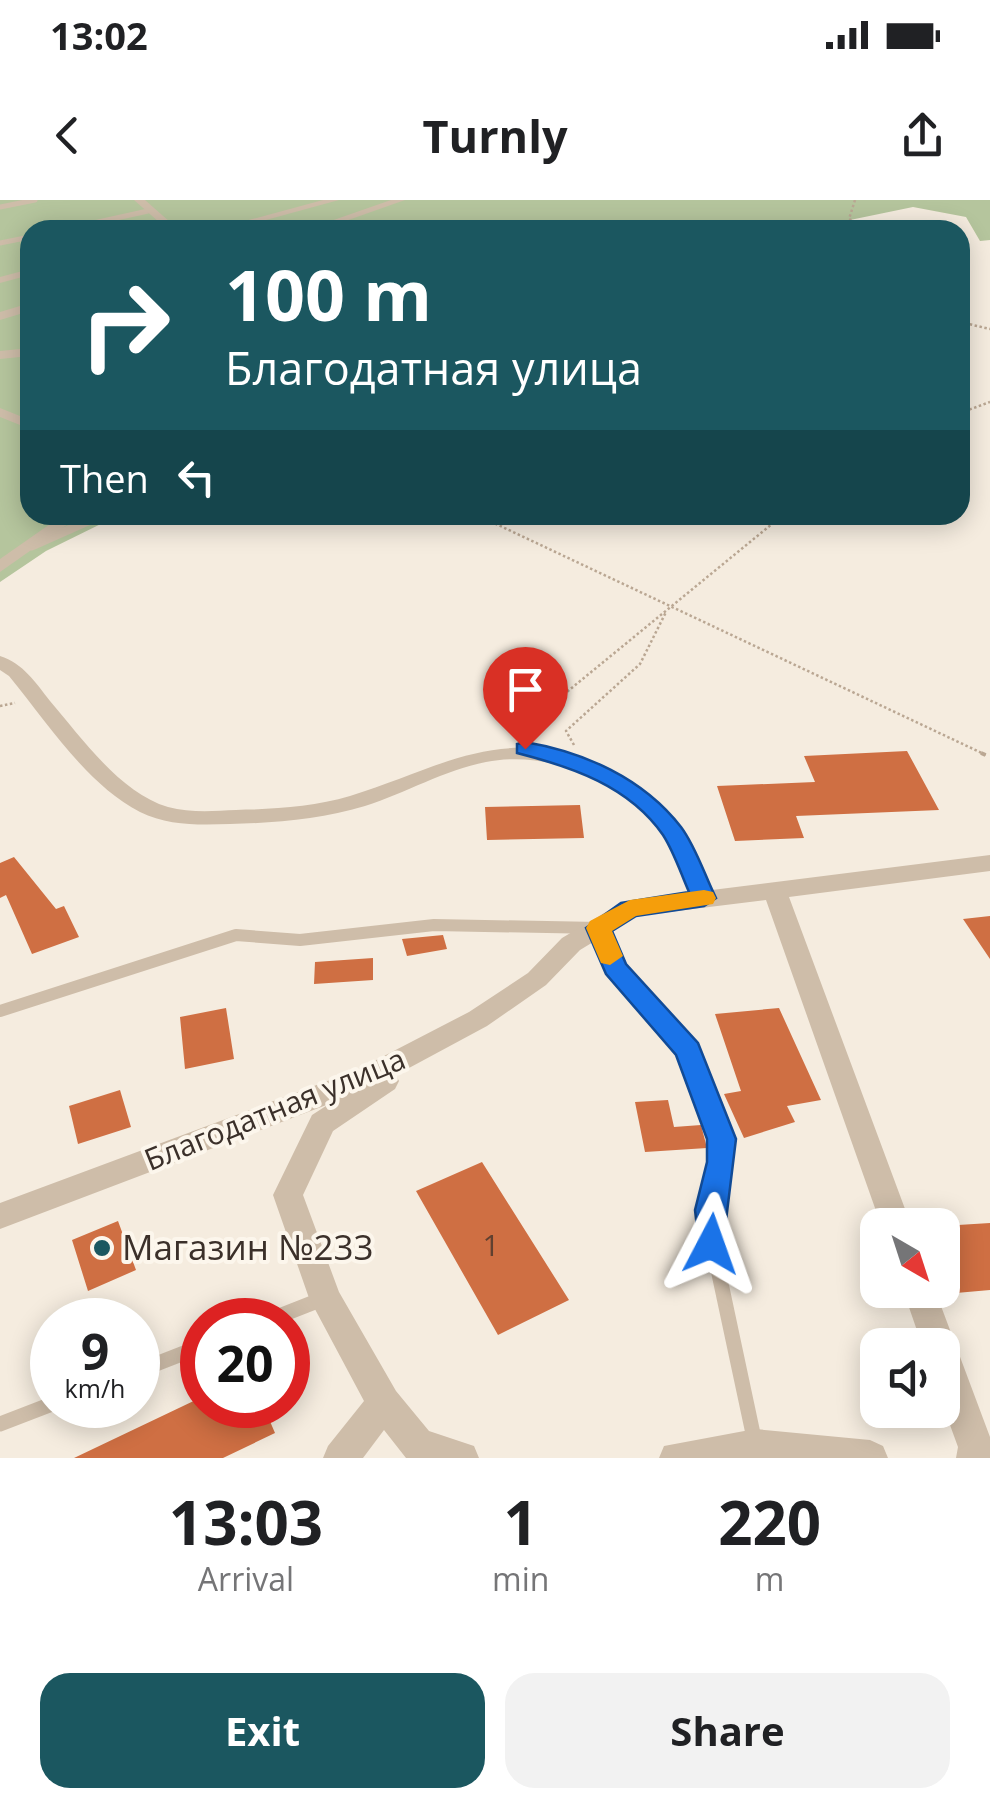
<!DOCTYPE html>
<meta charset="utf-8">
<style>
body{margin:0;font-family:"Open Sans",sans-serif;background:#f2f2f2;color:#202124;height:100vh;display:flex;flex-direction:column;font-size:38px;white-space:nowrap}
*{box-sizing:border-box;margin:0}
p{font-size:32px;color:#757577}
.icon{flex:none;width:55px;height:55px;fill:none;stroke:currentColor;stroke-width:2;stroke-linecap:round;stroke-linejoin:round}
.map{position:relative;height:1258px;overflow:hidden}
.side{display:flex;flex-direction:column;background:#fff;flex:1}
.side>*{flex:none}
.guide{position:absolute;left:20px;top:20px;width:950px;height:305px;border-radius:30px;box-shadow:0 5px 25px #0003;background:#1b5760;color:#fff;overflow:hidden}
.needle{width:65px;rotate:141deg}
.controls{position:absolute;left:860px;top:1008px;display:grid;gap:20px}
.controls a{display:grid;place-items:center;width:100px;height:100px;border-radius:20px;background:#fff;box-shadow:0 5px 25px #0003;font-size:50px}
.speed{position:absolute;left:30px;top:1098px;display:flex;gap:20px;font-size:50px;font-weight:700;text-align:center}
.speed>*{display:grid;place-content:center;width:130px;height:130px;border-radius:50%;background:#fff;box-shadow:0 5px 25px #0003;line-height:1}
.speed small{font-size:25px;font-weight:400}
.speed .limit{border:15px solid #d22;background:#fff;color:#111}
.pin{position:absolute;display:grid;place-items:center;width:85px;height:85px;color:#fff;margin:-102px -42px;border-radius:50% 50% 50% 0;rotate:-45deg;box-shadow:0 0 10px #0007}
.pin .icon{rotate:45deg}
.me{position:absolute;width:110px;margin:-55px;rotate:4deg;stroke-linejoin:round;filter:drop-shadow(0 0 8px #0008)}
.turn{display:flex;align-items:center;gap:35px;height:210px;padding:0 40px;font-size:45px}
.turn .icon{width:130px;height:130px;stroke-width:2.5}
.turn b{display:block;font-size:70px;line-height:85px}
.then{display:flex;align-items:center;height:95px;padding:0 40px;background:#0003;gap:20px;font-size:38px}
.eta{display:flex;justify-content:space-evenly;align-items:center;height:170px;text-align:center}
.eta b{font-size:60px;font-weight:700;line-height:70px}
.primary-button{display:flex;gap:20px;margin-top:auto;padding:20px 40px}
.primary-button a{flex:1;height:115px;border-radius:30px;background:#1b5760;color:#fff;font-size:40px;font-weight:700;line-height:115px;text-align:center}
.primary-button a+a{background:#f2f2f2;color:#202124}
.status{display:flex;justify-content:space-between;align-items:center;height:70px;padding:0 50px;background:#fff;direction:ltr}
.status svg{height:28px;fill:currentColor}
header{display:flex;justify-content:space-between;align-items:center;height:130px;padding:0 40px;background:#fff;font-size:45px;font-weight:700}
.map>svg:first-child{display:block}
.green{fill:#b5c59d}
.building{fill:#cf6f43}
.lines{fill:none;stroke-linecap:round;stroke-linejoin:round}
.path-far1{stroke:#baa793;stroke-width:2.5;stroke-dasharray:2.5 2.5;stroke-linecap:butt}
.path{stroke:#baa793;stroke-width:4;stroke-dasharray:5 5;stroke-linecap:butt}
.lane-far4{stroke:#cebda9;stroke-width:5}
.lane-far3{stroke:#cebda9;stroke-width:8}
.lane-far2{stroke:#cebda9;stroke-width:9}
.lane-far1{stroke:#cebda9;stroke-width:12}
.lane{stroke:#cebda9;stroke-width:15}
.street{fill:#cebda9;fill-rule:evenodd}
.route{fill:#1a73e8;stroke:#114b97;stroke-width:2.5}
.slow{fill:#f59e0b}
.poi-dot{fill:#1b5760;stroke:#fcf6ec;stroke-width:4}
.labels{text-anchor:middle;stroke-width:8;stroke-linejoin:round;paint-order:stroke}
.street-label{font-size:30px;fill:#3b302a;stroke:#fcf6ec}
.near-number-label{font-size:30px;fill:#604030}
.near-poi-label{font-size:35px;fill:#3b302a;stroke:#fcf6ec;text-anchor:start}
</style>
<div class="status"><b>13:02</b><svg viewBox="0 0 49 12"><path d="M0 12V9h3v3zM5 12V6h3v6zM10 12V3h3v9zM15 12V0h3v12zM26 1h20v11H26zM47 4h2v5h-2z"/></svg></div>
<header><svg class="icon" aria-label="back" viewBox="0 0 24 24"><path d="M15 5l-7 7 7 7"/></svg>Turnly<svg class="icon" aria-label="share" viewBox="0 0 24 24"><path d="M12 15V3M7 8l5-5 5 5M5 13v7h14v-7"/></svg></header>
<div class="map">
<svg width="990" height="1258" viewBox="0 0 990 1258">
<rect width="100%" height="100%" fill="#f5ecdf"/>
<path class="green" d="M0,0H990V40L980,41L966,17L913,7L850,20L849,29L834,30H30V315H119L46,351L0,382Z"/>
<path class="building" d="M907,551L939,610L796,616L804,638L735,641L717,586L815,582L804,556Z
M580,605L584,638L487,640L485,607Z
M14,657L56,709L64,706L79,737L32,754L6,695L0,698V663Z
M990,716V759L963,719Z
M443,735L447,749L407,756L402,739Z
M373,758V780L314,784L315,762Z
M226,808L234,859L185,869L180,817Z
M779,808L821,900L787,906L795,922L744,938L724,894L741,891L715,814Z
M120,890L131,927L78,944L69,906Z
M668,900L674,927L701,925L707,948L645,952L635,902Z
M482,962L569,1100L498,1135L416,991Z
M118,1021L136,1070L88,1091L72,1040Z
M990,1023V1090L956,1093L948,1072L942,1073V1026Z
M202,1197V1205H263L275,1233L223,1258H74Z"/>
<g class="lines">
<path class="path-far1" d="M855,0L849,19L870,30
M960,122L990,129
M960,213L990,202
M477,315L986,555
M0,506L15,503
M513,536L783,315
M574,545L566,531L640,464L666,412"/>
<path class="path" d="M981,553L990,557"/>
<path class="lane-far4" d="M0,7L35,0
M62,30L148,11
M0,43L30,37"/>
<path class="lane-far3" d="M89,320L101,315"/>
<path class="lane-far2" d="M32,346L95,318"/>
<path class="lane-far1" d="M0,811L236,735L300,740L434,725L599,728L615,768L688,850L692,861"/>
<path class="lane" d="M691,859L721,939L709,1027L755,1243
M269,1120L325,1098
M138,1171L202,1146
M0,1224L52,1204"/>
<path class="street" d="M134,0H145L179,30H168Z
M323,0H339L229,30H212Z
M391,0H405L320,30H305Z
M30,69V75L0,83V77Z
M30,103V111L0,120V112Z
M30,148V156L0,159V151Z
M0,208L30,220V229L0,217Z
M63,315H81L0,372V359Z
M0,456C23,463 36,483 50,501C81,537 120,593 168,607C190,613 214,611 236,610C274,609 313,607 350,596C441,568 501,523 598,565C658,591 687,633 712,690L990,655V671L789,697L911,1025H881L766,700L636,716L580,750L546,785L487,826L396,875L399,881L395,889L333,931L303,995L339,1092L396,1191L429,1231L474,1246L479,1258H406L384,1230L363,1258H323L328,1246L364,1201L309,1098L273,995L312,915L329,904L0,1029V1003L357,870L469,812L528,773L562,738L621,703L690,693C682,675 676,655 665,638C629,582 550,549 486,562C444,570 406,593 365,606C321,619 276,623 230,624C200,625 168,626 140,612C86,584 47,522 9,476L0,470Z
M903,1090H935L990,1237V1258H956L958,1247L942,1203V1145H922Z
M755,1229L870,1240L883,1246L888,1258H659L664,1246Z"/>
</g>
<path class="route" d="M525,542C584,552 643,578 681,627C696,647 705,676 716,698L704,706L636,716L612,731L626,764L698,843L736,939L722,1053L711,1057L700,1053L695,1010L707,962V939L676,855L606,774L586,728L621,703L689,692C681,674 674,652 663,635C629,586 572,567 517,553V544Z"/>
<path class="slow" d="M704,690L713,692L716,698L713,704L636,716L612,731L623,756L610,765L601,763L586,728L590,721L630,700Z"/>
<circle class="poi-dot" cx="102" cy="1048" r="10"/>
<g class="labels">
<g class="street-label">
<text transform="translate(275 910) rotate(-22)" y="10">Благодатная улица</text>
</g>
<g class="near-number-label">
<text x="491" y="1056">1</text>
</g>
<g class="near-poi-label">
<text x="122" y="1060">Магазин №233</text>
</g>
</g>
</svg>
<div class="controls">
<a><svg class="needle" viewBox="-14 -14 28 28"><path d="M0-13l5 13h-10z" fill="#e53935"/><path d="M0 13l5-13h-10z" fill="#757577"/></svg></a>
<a><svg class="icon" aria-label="sound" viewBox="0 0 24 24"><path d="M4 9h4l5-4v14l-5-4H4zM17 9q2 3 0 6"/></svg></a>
</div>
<div class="speed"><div>9<small>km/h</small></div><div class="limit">20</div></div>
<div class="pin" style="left:525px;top:549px;background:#d93025"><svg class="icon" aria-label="arrive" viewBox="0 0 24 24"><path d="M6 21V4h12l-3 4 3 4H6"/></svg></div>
<svg class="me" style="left:711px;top:1044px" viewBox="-20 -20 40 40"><path d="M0-17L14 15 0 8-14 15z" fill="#1a73e8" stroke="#fff" stroke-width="4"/></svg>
<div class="guide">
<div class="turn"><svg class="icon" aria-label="right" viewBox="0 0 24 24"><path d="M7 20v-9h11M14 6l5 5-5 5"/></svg><div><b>100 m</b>Благодатная улица</div></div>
<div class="then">Then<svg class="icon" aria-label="left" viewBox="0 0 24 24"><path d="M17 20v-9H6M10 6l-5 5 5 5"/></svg></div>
</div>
</div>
<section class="side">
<div class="eta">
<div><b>13:03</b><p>Arrival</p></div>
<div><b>1</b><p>min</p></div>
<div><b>220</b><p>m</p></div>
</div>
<div class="primary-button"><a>Exit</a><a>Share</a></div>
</section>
